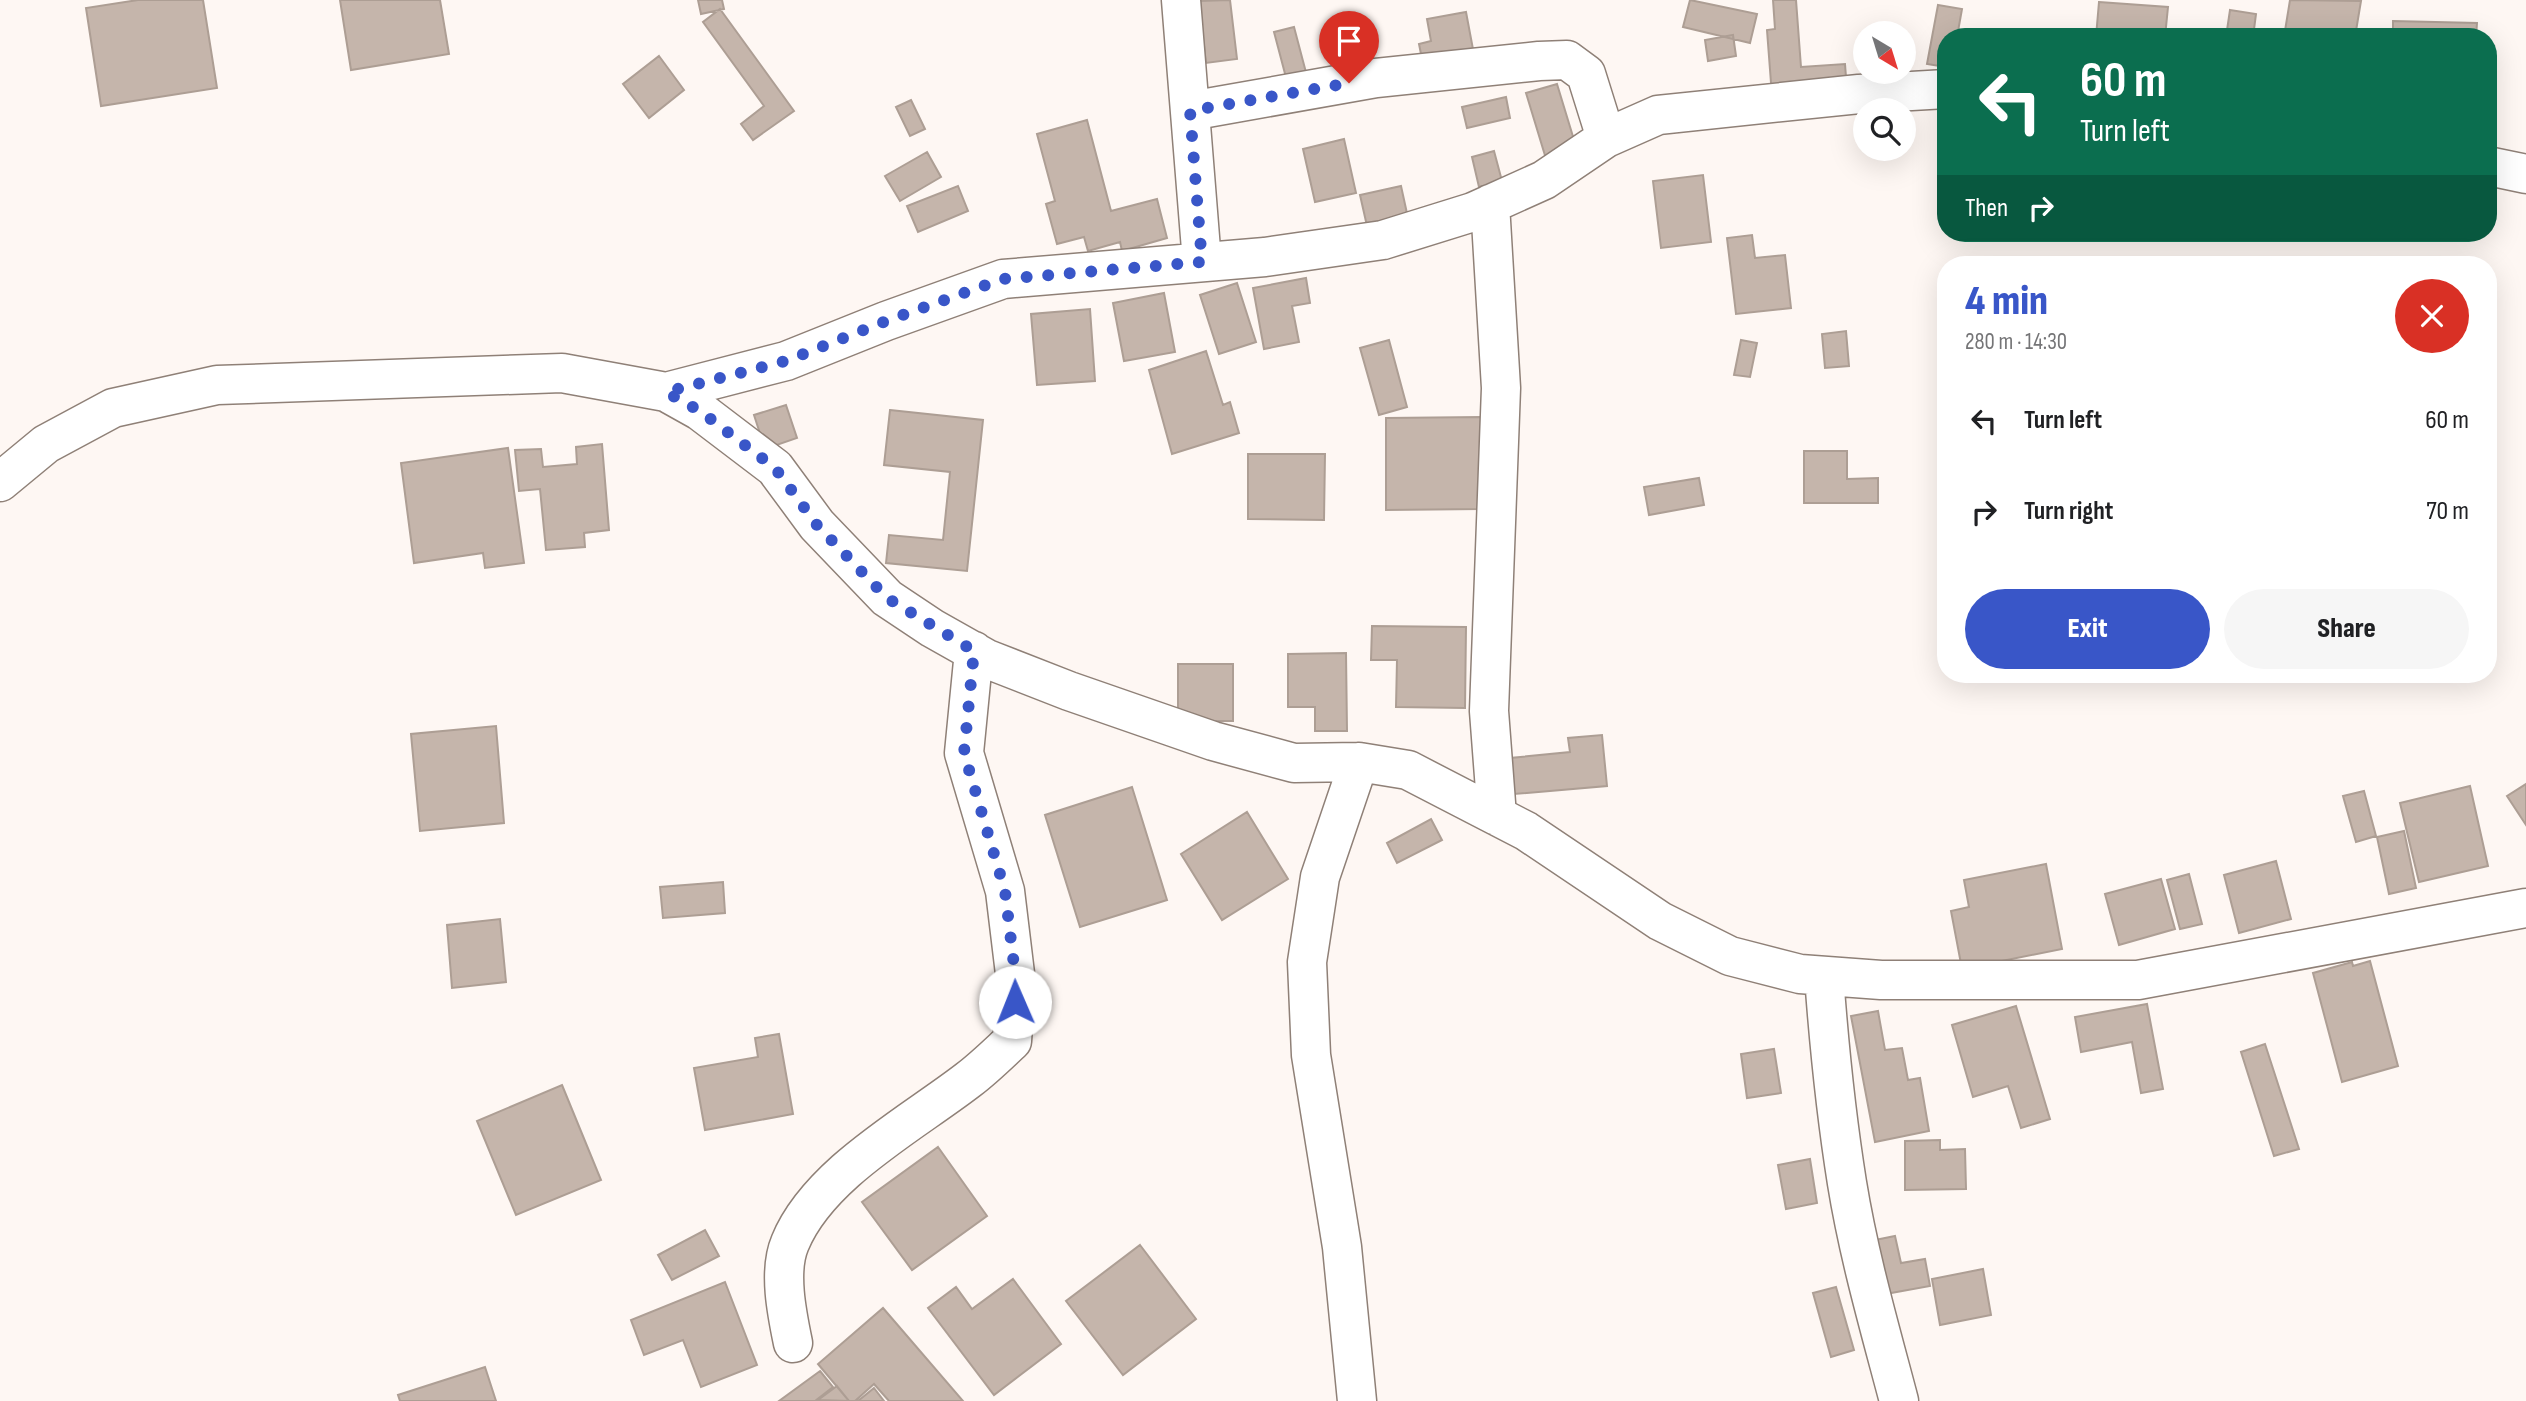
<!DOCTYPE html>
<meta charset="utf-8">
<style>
body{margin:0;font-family:"Sofia Sans Condensed",sans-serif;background:#f6f6f6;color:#202124;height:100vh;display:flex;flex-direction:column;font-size:26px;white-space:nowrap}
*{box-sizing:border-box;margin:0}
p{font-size:23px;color:#757577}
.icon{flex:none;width:38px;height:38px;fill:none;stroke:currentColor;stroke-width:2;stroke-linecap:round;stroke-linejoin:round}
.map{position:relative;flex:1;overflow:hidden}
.sheet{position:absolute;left:1937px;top:256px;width:560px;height:427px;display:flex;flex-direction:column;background:#fff;border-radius:28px;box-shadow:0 7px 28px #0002}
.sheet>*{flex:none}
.banner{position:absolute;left:1937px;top:28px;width:560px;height:214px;border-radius:28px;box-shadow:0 7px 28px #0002;background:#0b6e4f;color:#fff;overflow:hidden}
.needle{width:46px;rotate:142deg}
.buttons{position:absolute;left:1853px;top:21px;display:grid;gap:14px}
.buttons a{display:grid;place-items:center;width:63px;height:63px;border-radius:50%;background:#fff;box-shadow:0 7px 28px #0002;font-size:35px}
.pin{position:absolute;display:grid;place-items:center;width:60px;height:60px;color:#fff;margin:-72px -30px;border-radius:50% 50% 50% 0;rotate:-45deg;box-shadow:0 0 7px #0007}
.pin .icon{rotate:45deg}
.me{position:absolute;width:77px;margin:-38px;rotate:359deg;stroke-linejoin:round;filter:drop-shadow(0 0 5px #0008)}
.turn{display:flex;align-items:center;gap:24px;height:147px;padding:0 28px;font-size:32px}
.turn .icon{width:91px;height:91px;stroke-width:2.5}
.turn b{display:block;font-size:49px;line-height:60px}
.then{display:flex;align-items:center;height:66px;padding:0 28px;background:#0003;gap:14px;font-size:26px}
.round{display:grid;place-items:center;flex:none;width:74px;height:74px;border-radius:37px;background:#f6f6f6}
.overview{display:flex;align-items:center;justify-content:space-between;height:119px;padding:0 28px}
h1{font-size:42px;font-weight:800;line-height:52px;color:#3956c8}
.action{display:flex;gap:14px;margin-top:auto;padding:14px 28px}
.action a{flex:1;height:80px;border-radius:42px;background:#3956c8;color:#fff;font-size:28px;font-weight:800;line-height:80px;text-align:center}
.action a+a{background:#f6f6f6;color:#202124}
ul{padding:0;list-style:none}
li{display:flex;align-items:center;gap:21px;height:91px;padding:0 28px}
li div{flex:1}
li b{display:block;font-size:26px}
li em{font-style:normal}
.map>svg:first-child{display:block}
.building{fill:#c5b5ab;stroke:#ad9e94;stroke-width:2}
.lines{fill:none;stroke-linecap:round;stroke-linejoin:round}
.minor-casing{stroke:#8f8077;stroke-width:41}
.minor{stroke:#fff;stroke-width:38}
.route{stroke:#3956c8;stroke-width:12;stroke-dasharray:0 21.6}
</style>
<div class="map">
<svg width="2526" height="1401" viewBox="0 0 2526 1401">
<rect width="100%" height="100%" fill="#fef7f3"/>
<path class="building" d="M138,0H203L217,88L101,106L86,8Z
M340,0H440L449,54L351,70Z
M698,0H722L724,9L701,14Z
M1230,0L1237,59L1206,63L1199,1Z
M1690,0L1757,14L1750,43L1683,27Z
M1773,0H1796L1801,67L1845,64L1847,90L1772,96L1767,30L1775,29Z
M2290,0L2361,1L2355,37H2284Z
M2099,2L2168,7L2165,37H2096Z
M1938,5L1962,9L1957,37H1946V67L1927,64Z
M720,9L794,111L753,140L741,124L764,106L703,22Z
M2230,10L2256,14L2253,37H2226Z
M1466,12L1475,60L1424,69L1419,44L1431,41L1427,19Z
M2393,21L2477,23L2476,37H2393Z
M1294,27L1308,80L1288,85L1274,32Z
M1733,35L1736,56L1708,61L1705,40Z
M659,56L684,90L649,118L623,84Z
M1557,84L1578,153L1547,162L1526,93Z
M1506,97L1510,118L1467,128L1462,107Z
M911,100L925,129L910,136L896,107Z
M1087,120L1111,211L1157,199L1167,238L1122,251L1120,242L1088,251L1084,237L1057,244L1046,204L1055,201L1037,134Z
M1344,139L1356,193L1315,202L1303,149Z
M1494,151L1502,181L1479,187L1472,157Z
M927,152L941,177L900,201L885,176Z
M1703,175L1711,242L1661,248L1653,181Z
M958,186L968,211L918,232L907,206Z
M1401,186L1408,218L1367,226L1360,195Z
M1752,235L1755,258L1785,255L1791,308L1736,314L1727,238Z
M1306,278L1310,303L1292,306L1299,342L1264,349L1253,288Z
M1237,283L1256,342L1219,354L1200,295Z
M1164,293L1175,352L1124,361L1113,303Z
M1090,309L1095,381L1037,385L1031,314Z
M1846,331L1849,366L1825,368L1822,334Z
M1389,340L1407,407L1379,415L1360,348Z
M1741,340L1757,343L1750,377L1734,375Z
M1206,351L1223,405L1230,402L1239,433L1172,454L1149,370Z
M786,405L797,438L765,449L754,415Z
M890,410L983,420L967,571L886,563L889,535L943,540L950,472L884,465Z
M1481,417V509L1386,510V418Z
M602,444L609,530L584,533L585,547L546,550L540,489L519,491L515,450L541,449L543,467L577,464L576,447Z
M508,448L524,563L485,568L483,553L414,563L401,463Z
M1804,451H1847V479L1878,478V503H1804Z
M1248,454H1325L1324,520L1248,519Z
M1699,478L1704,505L1649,515L1644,487Z
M1372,626L1466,627L1465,708L1396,707L1397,660H1371Z
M1346,653L1347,731H1315V707H1288V654Z
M1178,664H1233V721H1178Z
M496,726L504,823L420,831L411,734Z
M1602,735L1607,786L1514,794L1510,758L1570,752L1568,738Z
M2526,784V825L2507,796Z
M2470,786L2488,866L2419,882L2400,803Z
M1132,787L1167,900L1080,927L1045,815Z
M2364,791L2376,836L2356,842L2343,796Z
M1247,812L1288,879L1222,920L1181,854Z
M1431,819L1442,840L1397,863L1387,843Z
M2404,831L2416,888L2389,894L2377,837Z
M2276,861L2291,919L2239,933L2224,875Z
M2046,864L2062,949L1962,969L1951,911L1969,907L1964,880Z
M2189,874L2202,924L2180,929L2167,880Z
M2161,879L2175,929L2119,945L2105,894Z
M723,882L725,913L663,918L660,887Z
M500,919L506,982L452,988L447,925Z
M2370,961L2398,1066L2342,1082L2313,973L2352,962L2353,966Z
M2147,1004L2163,1089L2141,1093L2132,1042L2081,1052L2075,1017Z
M2016,1006L2050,1119L2021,1128L2008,1086L1973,1097L1952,1025Z
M1878,1011L1885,1050L1902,1048L1908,1080L1920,1078L1929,1131L1875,1142L1851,1016Z
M779,1034L793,1114L705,1130L694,1068L758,1057L755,1038Z
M2265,1044L2299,1149L2274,1156L2241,1052Z
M1774,1049L1781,1093L1747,1098L1741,1054Z
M562,1085L601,1180L516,1215L477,1121Z
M1940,1140V1150L1965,1149L1966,1189L1905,1190V1141Z
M938,1147L987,1216L912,1270L862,1202Z
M1810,1159L1817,1203L1786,1209L1778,1165Z
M705,1230L719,1256L672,1280L658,1255Z
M1895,1236L1901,1263L1925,1259L1930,1286L1880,1295L1870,1241Z
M1140,1245L1196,1319L1123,1375L1066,1301Z
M1983,1269L1991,1315L1940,1325L1932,1279Z
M1013,1279L1061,1344L994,1395L928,1308L956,1287L972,1309Z
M725,1282L757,1365L701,1387L683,1340L644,1355L631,1320Z
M1836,1287L1854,1350L1831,1357L1813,1293Z
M883,1308L963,1401H889L874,1384L855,1401H849L818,1364Z
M485,1367L496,1401H400L398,1395Z
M820,1371L833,1387L815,1401H779Z
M837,1386L849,1401L818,1400Z
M874,1388L884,1401H858Z"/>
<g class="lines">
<defs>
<path id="minor" d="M1181,0L1202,262
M1190,111L1376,78L1539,61L1567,60L1586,74L1606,138
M2488,166L2526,174
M1490,204L1501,388L1489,711L1497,816
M666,392L786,361L886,321L1003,279L1265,257L1383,240L1473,212L1544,180L1606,138L1658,115L1859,94L1946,89
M0,482L46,444L113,408L217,385L562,373L666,392L700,411L775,468L817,525L887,598L932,628L987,659L1069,691L1213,741L1294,763L1359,762L1408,770L1526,831L1660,921L1730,956L1800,974L1881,980H2138L2526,908
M1824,976C1829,1045 1836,1114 1847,1183C1859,1257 1880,1329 1899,1401
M793,1343C787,1314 778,1271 790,1243C818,1174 911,1124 968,1080C984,1068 998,1054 1012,1041L1016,982L1005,891L964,753L974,651
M1357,1401L1342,1247L1311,1055L1307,962L1320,877L1359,762"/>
</defs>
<use href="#minor" class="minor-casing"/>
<use href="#minor" class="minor"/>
</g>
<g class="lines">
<path class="route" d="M1015,1002L1016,982L1005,891L964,753L974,651L887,598L817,525L775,468L700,411L666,392L786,361L886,321L1003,279L1202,262L1190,111L1349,83"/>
</g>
</svg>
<div class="buttons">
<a><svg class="needle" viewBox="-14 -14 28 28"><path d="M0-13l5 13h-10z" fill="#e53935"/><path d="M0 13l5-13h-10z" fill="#757577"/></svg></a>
<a><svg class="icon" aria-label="search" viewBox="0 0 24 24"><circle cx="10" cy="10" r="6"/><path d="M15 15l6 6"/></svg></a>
</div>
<div class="pin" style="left:1349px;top:83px;background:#d93025"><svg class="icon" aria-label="arrive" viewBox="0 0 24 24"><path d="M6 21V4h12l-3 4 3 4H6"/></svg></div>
<svg class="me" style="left:1015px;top:1002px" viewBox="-20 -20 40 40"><circle r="19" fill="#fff"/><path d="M0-13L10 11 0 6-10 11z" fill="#3956c8"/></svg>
<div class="banner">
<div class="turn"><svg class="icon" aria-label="left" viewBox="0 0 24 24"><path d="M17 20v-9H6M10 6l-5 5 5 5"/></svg><div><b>60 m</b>Turn left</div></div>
<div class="then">Then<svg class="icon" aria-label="right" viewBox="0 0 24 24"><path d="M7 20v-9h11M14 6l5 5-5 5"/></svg></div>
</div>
<section class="sheet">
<div class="overview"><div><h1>4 min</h1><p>280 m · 14:30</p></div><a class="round" style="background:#d93025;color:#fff"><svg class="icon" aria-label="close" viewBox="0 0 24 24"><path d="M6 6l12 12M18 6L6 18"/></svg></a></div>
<ul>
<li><svg class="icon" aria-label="left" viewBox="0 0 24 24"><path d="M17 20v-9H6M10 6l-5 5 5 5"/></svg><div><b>Turn left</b></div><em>60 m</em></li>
<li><svg class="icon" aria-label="right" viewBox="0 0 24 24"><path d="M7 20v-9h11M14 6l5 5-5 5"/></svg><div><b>Turn right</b></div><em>70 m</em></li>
</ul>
<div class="action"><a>Exit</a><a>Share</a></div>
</section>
</div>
